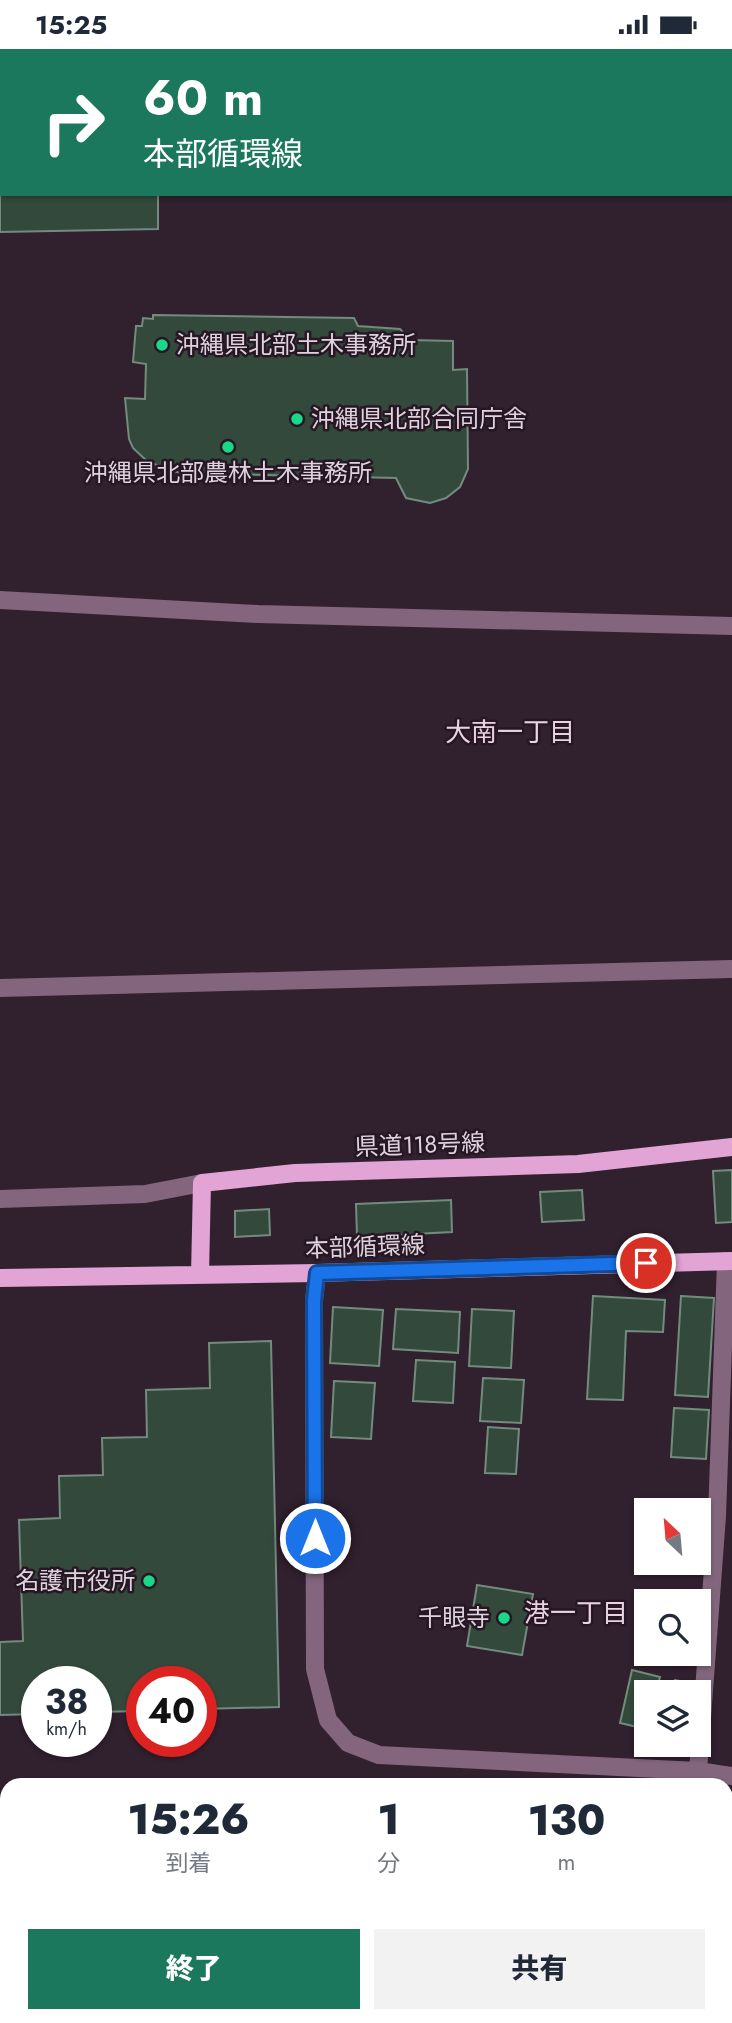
<!DOCTYPE html>
<html lang="ja">
<meta charset="utf-8">
<style>
body{margin:0;font-family:Jost,"Noto Sans JP",sans-serif;background:#f2f2f3;color:#1f2937;height:100vh;display:flex;flex-direction:column;font-size:26px;white-space:nowrap}
*{box-sizing:border-box;margin:0}
p{font-size:23px;color:#747a83}
.icon{flex:none;width:38px;height:38px;fill:none;stroke:currentColor;stroke-width:2;stroke-linecap:round;stroke-linejoin:round}
.map{position:relative;flex:1;overflow:hidden}
.sheet{position:absolute;left:0px;top:1729px;width:733px;height:245px;display:flex;flex-direction:column;background:#fff;border-radius:21px 21px 0 0;box-shadow:0 2px 5px #0004}
.sheet>*{flex:none}
.guide{position:absolute;left:0px;top:0px;width:733px;height:147px;box-shadow:0 2px 5px #0004;background:#1c785c;color:#fff;overflow:hidden}
.needle{width:46px;rotate:334deg}
.buttons{position:absolute;left:634px;top:1449px;display:grid;gap:14px}
.buttons a{display:grid;place-items:center;width:77px;height:77px;border-radius:0px;background:#fff;box-shadow:0 2px 5px #0004;font-size:35px}
.speed{position:absolute;left:21px;top:1617px;display:flex;gap:14px;font-size:35px;font-weight:700;text-align:center}
.speed>*{display:grid;place-content:center;width:91px;height:91px;border-radius:50%;background:#fff;box-shadow:0 2px 5px #0004;line-height:1}
.speed small{font-size:18px;font-weight:400}
.speed .limit{border:10px solid #d22;background:#fff;color:#111}
.pin{position:absolute;display:grid;place-items:center;width:60px;height:60px;color:#fff;margin:-30px;border:4px solid #fff;border-radius:50%;box-shadow:0 2px 7px #0007}
.me{position:absolute;width:77px;margin:-38px;rotate:0deg;stroke-linejoin:round;filter:drop-shadow(0 0 5px #0008)}
.turn{display:flex;align-items:center;gap:24px;height:147px;padding:0 28px;font-size:32px}
.turn .icon{width:91px;height:91px;stroke-width:2.5}
.turn b{display:block;font-size:49px;line-height:60px}
.eta{display:flex;justify-content:space-evenly;align-items:center;height:119px;text-align:center}
.eta b{font-size:42px;font-weight:800;line-height:49px}
.button{display:flex;gap:14px;margin-top:auto;padding:14px 28px}
.button a{flex:1;height:80px;border-radius:0px;background:#1c785c;color:#fff;font-size:28px;font-weight:800;line-height:80px;text-align:center}
.button a+a{background:#f2f2f3;color:#1f2937}
.status{display:flex;justify-content:space-between;align-items:center;height:49px;padding:0 35px;background:#fff;direction:ltr}
.status svg{height:19px;fill:currentColor}
.map>svg:first-child{display:block}
.building{fill:#33493c;stroke:#738b7c;stroke-width:2}
.lines{fill:none;stroke-linecap:round;stroke-linejoin:round}
.minor{stroke:#83667d;stroke-width:18}
.major{stroke:#e1a4d5;stroke-width:18}
.highway{stroke:#fdc3f2;stroke-width:21}
.route-casing{stroke:#114b97;stroke-width:18}
.route{stroke:#1a73e8;stroke-width:12}
.poi-dot{fill:#19d989;stroke:#271724;stroke-width:2.5}
.labels{text-anchor:middle;stroke-width:5;stroke-linejoin:round;paint-order:stroke}
.poi-label{font-size:24px;fill:#ded3dc;stroke:#271724;text-anchor:start}
.street-label{font-size:24px;fill:#ded3dc;stroke:#271724}
.neighbourhood-label{font-size:26px;fill:#e9d2e4;stroke:#271724}
</style>
<div class="status"><b>15:25</b><svg viewBox="0 0 49 12"><path d="M0 12V9h3v3zM5 12V6h3v6zM10 12V3h3v9zM15 12V0h3v12zM26 1h20v11H26zM47 4h2v5h-2z"/></svg></div>
<div class="map">
<svg width="732" height="1974" viewBox="0 0 732 1974">
<rect width="100%" height="100%" fill="#31202e"/>
<path class="building" d="M0,0H111V2H2L0,56Z
M0,68H2V145H158V180L0,183Z
M153,266L354,269L358,277L400,280L410,291L453,292V321L467,320L468,420L460,438L446,449L430,454L406,449L396,429L180,424L148,413L133,399L129,390L125,349L145,350L146,315L133,313L136,277H142L143,269L153,270Z
M732,1121V1173L716,1174L713,1122Z
M582,1141L584,1171L542,1173L540,1143Z
M451,1151L452,1183L357,1188L356,1155Z
M269,1160L270,1186L235,1188V1162Z
M593,1247L665,1251L663,1283L626,1282L623,1351L587,1350Z
M681,1247L714,1249L708,1348L675,1346Z
M333,1258L383,1261L379,1317L330,1314Z
M396,1260L460,1263L458,1304L393,1300Z
M472,1260L514,1262L511,1319L469,1317Z
M271,1292L279,1658L201,1660V1633H142V1662L96,1663V1633H37V1665L0,1666V1593L23,1592L19,1471L60,1469L59,1427L103,1426L102,1389L147,1388L146,1341L210,1339L209,1294Z
M416,1311L455,1313L453,1354L413,1352Z
M483,1329L524,1331L521,1374L480,1372Z
M334,1332L375,1334L371,1390L331,1388Z
M674,1359L709,1361L706,1410L671,1408Z
M488,1378L519,1380L516,1425L485,1424Z
M477,1536L533,1545L522,1606L467,1597Z
M632,1621L660,1628L656,1643H646V1680L620,1674Z
M675,1631L702,1637L698,1643H672Z"/>
<g class="lines">
<path class="minor" d="M0,551L258,565L732,577
M0,939L732,920
M0,1150L145,1145L202,1134
M317,1224L314,1252L315,1620L328,1671L348,1694L379,1706L698,1722L732,1727
M698,1722L717,1467L726,1212
M555,1974V1967"/>
<path class="major" d="M168,0V2
M200,1226L202,1134L295,1124L578,1115L732,1098
M0,1229L317,1224L732,1212"/>
<path class="highway" d="M726,1887L732,1888
M0,1892L7,1891
M726,1935H732
M0,1937H7"/>
</g>
<g class="lines">
<defs>
<path id="route" d="M315,1489L314,1252L317,1224L646,1214"/>
</defs>
<use href="#route" class="route-casing"/>
<use href="#route" class="route"/>
</g>
<g class="poi-dot">
<circle cx="162" cy="296" r="7"/>
<circle cx="297" cy="370" r="7"/>
<circle cx="228" cy="398" r="7"/>
<circle cx="149" cy="1532" r="7"/>
<circle cx="504" cy="1569" r="7"/>
</g>
<g class="labels">
<g class="poi-label">
<text x="176" y="304">沖縄県北部土木事務所</text>
<text x="311" y="378">沖縄県北部合同庁舎</text>
<text x="228" y="432" text-anchor="middle">沖縄県北部農林土木事務所</text>
<text x="135" y="1540" text-anchor="end">名護市役所</text>
<text x="490" y="1577" text-anchor="end">千眼寺</text>
</g>
<g class="street-label">
<text transform="translate(420 1096) rotate(-2)" y="8">県道118号線</text>
<text transform="translate(365 1198) rotate(-2)" y="8">本部循環線</text>
</g>
<g class="neighbourhood-label">
<text x="510" y="692">大南一丁目</text>
<text x="576" y="1573">港一丁目</text>
</g>
</g>
</svg>
<div class="buttons">
<a><svg class="needle" viewBox="-14 -14 28 28"><path d="M0-13l5 13h-10z" fill="#e53935"/><path d="M0 13l5-13h-10z" fill="#747a83"/></svg></a>
<a><svg class="icon" aria-label="search" viewBox="0 0 24 24"><circle cx="10" cy="10" r="6"/><path d="M15 15l6 6"/></svg></a>
<a><svg class="icon" aria-label="layers" viewBox="0 0 24 24"><path d="M12 4l9 5-9 5-9-5zM3 14l9 5 9-5"/></svg></a>
</div>
<div class="speed"><div>38<small>km/h</small></div><div class="limit">40</div></div>
<div class="pin" style="left:646px;top:1214px;background:#d93025"><svg class="icon" aria-label="arrive" viewBox="0 0 24 24"><path d="M6 21V4h12l-3 4 3 4H6"/></svg></div>
<svg class="me" style="left:315px;top:1489px" viewBox="-20 -20 40 40"><circle r="17" fill="#1a73e8" stroke="#fff" stroke-width="3"/><path d="M0-11L8 9 0 5-8 9z" fill="#fff"/></svg>
<div class="guide">
<div class="turn"><svg class="icon" aria-label="right" viewBox="0 0 24 24"><path d="M7 20v-9h11M14 6l5 5-5 5"/></svg><div><b>60 m</b>本部循環線</div></div>
</div>
<section class="sheet">
<div class="eta">
<div><b>15:26</b><p>到着</p></div>
<div><b>1</b><p>分</p></div>
<div><b>130</b><p>m</p></div>
</div>
<div class="button"><a>終了</a><a>共有</a></div>
</section>
</div>
